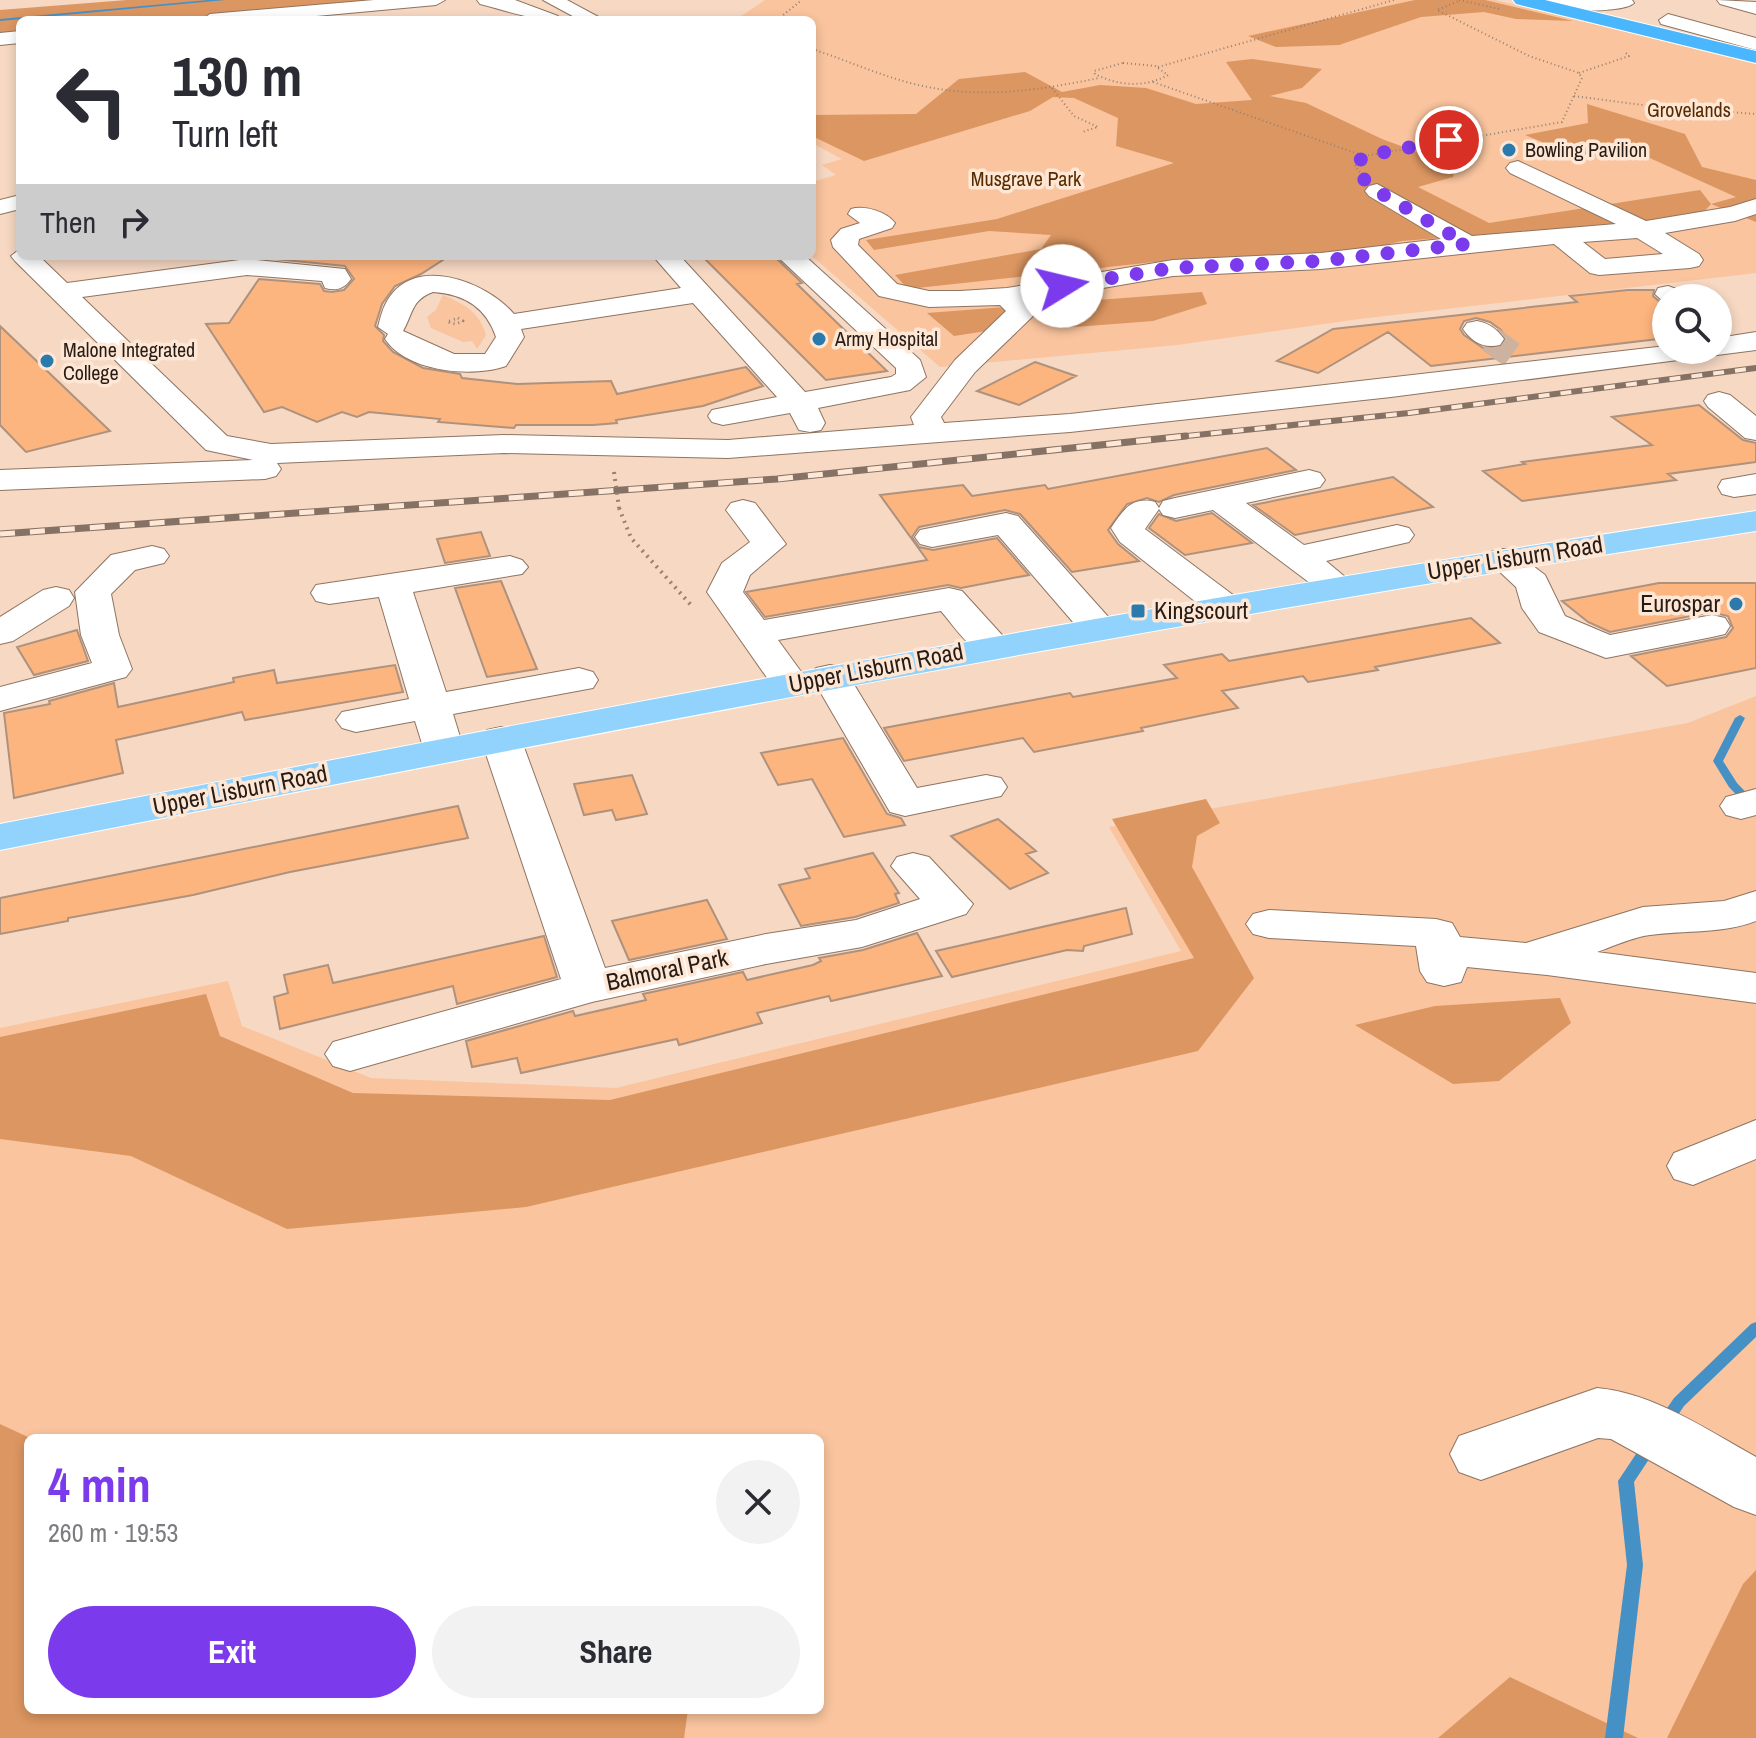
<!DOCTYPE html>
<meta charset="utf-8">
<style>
body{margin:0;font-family:"Archivo Narrow",sans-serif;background:#f2f2f3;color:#2b2b33;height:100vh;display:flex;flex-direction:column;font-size:30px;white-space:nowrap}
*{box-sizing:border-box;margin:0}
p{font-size:26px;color:#7c7c81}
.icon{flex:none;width:44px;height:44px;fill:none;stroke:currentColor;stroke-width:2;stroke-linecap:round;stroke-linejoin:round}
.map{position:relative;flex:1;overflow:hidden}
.side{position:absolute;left:24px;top:1434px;width:800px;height:280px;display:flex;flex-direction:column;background:#fff;border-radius:12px;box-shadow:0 4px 12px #0003}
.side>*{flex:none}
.guide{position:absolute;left:16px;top:16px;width:800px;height:244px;border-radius:12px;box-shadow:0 4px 12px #0003;background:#fff;color:#2b2b33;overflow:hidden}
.controls{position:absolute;left:1652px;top:284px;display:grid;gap:16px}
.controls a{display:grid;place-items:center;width:80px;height:80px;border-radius:50%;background:#fff;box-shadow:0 4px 12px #0003;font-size:40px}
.pin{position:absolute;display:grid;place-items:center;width:68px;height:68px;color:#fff;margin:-34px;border:4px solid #fff;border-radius:50%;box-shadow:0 2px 8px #0007}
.me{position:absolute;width:88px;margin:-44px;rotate:81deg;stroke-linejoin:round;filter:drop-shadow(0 0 6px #0008)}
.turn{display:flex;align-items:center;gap:28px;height:168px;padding:0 24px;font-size:36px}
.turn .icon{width:104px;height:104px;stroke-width:2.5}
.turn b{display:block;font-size:56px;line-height:68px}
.then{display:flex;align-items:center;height:76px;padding:0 24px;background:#0003;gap:16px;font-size:30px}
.round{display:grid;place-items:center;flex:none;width:84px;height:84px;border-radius:42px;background:#f2f2f3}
.headline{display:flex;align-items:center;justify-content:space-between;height:136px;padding:0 24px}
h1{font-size:48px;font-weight:800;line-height:60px;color:#7c3aed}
.primary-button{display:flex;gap:16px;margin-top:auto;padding:16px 24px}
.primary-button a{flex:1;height:92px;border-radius:48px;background:#7c3aed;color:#fff;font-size:32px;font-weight:800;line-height:92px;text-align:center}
.primary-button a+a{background:#f2f2f3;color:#2b2b33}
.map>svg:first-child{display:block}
.green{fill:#f9c49e;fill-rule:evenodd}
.forest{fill:#dc9661}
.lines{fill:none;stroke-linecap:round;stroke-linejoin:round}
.stream{fill:#4591c5;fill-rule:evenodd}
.building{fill:#fdb57f;stroke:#ae927e;stroke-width:2;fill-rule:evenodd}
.minor-tunnel{stroke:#cdb2a0;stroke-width:27;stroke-dasharray:27 14;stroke-linecap:butt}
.minor-casing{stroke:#8f7461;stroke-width:2}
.major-casing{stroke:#fff;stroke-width:2}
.highway-casing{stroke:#fff;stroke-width:2}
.path-far2{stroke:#968172;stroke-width:2;stroke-dasharray:1 3;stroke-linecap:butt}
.path-far1{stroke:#968172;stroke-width:3;stroke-dasharray:1 4;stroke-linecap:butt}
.path{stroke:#968172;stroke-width:4;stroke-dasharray:2 5;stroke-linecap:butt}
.minor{fill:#fff;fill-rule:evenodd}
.major{fill:#92d3fe;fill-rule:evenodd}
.highway{fill:#49b6fd;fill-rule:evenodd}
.rail-far1-casing{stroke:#867265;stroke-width:6}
.rail-casing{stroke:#867265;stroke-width:7}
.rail-far1{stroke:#ffe7d6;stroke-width:4;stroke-dasharray:11;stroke-linecap:butt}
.rail{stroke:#ffe7d6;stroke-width:5;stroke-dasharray:15;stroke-linecap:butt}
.path-bridge{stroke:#968172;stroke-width:4;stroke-dasharray:2 5;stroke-linecap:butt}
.route{stroke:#7c3aed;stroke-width:14;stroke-dasharray:0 25.2}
.poi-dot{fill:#2c7aac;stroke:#ffe7d6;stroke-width:3}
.labels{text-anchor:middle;stroke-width:7;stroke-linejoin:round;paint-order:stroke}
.far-park-label{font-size:20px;fill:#572b00;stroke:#ffe7d6}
.far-poi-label{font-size:20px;fill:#271c15;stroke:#ffe7d6;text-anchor:start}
.street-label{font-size:24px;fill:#271c15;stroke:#ffe7d6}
.poi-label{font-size:24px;fill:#271c15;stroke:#ffe7d6;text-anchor:end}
</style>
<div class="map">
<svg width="1756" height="1738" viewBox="0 0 1756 1738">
<rect width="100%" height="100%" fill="#f6d8c3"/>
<path class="green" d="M765,0H1495L1756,64V273L1359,319L1177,345L940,367L812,256V182L836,175L822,165L842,159L812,143V20H735Z
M443,295C464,304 479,311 486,335L477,349L472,341L463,342L431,328L427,317L436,310Z
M1756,696V1738H0V1028L228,981L242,1026L371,1078L616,1088L1181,951L1109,827L1688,723ZM28,1438H820V1710H28Z"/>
<path class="forest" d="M127,0H410L172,20H20V33L0,35V10Z
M1415,0H1485L1573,21L1516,19L1484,12L1421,17L1339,45L1276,47L1248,36Z
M1252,59L1322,69L1302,88L1270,96L1306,103L1382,139L1455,166L1453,177L1418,187L1489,223L1700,190L1711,204L1736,197L1632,150L1578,157L1525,135L1588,123L1587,104L1685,134L1702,167L1756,180V222L1711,204L1698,218L1402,241L1338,256L1270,255L1154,262L908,289L895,275L1041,249L1051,235L989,231L874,250L866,240L997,219L1174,163L1116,146L1118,118L1074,98L1053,97L1030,111L864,161L812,136V115L916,114L959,79L1025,72L1062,92L1100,85L1146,88L1196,104L1252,100L1226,62Z
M1202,292L1207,304L1153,321L1075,327L1038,317L997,319L986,331L954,336L927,313Z
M1206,799L1220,823L1197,836L1192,867L1254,978L1198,1051L526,1207L287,1229L131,1156L0,1139V1037L206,994L220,1036L353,1093L610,1100L1194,958L1112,819Z
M1560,998L1571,1023L1499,1081L1453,1084L1355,1025L1435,1006Z
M0,1424L30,1438L28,1710H688L684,1738H0Z
M1756,1570V1738H1667L1743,1584Z
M1510,1677L1638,1738H1438Z"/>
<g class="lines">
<path class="stream" d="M208,0H225L0,21V19Z
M1740,715L1745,718L1723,761L1737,783L1756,803V812L1752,811L1729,787L1713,761L1735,718Z
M1756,1322V1337L1684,1406L1670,1427L1665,1429L1660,1427L1657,1423L1674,1398L1751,1324Z
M1651,1438L1656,1439L1659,1444L1634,1482L1643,1565L1623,1738H1605L1627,1565L1618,1481L1646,1439Z"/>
</g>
<path class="building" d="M276,256H449L421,274L395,286L382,304L375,326L384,335L383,341L393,352L423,368L460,374L462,378L517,384L611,381L617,394L746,367L763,386L703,406L616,420L617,423L593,425H516L514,428L438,422L440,419L369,412L357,417L342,412L317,422L282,407L264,412L206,324L229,323L259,279L320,284L324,291L332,292L344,290L354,279L345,266L274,259Z
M702,256H774L802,283L797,284L887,371L826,380Z
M1628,290H1654L1653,296L1666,307V338L1431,366L1388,332L1318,373L1277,361L1333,329L1577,302L1570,296ZM1476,318L1490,322L1501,330L1507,339L1502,347L1483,348L1464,335L1460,329L1464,321Z
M0,326L110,431L26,452L0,425Z
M1035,362L1076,376L1019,405L977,391Z
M1699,405L1743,440L1756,443V462L1668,474L1676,480L1522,501L1483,471L1525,464L1522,462L1652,445L1612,417Z
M1267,448L1296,470L1174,495L1159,502L1147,498L1127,504L1108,530L1118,544L1139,561L1072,572L1020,514L1005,510L919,527L912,537L919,547L933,550L997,538L1029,575L961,588L948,585L765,617L746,592L927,560L880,495L963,485L972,496L1045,485L1048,489Z
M1393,477L1433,507L1295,535L1253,505Z
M1212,513L1252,543L1185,555L1149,528L1159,514L1176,521Z
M481,532L490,556L445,563L437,539Z
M501,581L537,669L487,677L455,588Z
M1659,583H1756V668L1667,686L1631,656L1726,637L1733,628L1728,616L1711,612L1610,632L1588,622L1562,601Z
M1471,618L1500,643L1375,667L1378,670L1308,682L1303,676L1222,691L1238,708L1141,728L1143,731L1034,752L1023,738L904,761L884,728L1070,693L1073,697L1177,678L1164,665L1222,654L1229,661Z
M77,630L88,661L34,675L17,647Z
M395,665L403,692L245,720L242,712L116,740L123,773L14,798L4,713L50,704L49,701L114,683L118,707L234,682L233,678L274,670L277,683Z
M843,738L887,814L901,818L905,825L844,837L812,779L778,785L761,753Z
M632,775L647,814L616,820L612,810L584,815L574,784Z
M458,806L468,838L290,872L193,895L68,918V921L0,934V898Z
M998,819L1036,851L1026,854L1048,873L1010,889L951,836Z
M873,853L899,893L895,894L899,903L855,917L801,926L779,885L810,878L805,869Z
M707,900L727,939L629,960L612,921Z
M1126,908L1132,934L1084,946L1083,951L1067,950L952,977L936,951Z
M917,933L942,976L831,1001L829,996L757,1013L762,1023L679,1045L677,1039L521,1073L517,1058L472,1067L466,1041L573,1011L575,1016L646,1000L643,994L743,972L747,980L813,965L821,961L819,958L863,950Z
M544,936L557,977L457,1004L453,986L280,1029L274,997L288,993L284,975L328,965L333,983Z"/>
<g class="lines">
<path class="minor-tunnel" d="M1490,339L1515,357"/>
<defs>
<path id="minor" d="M374,0H445L436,5L273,20H201L210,14Z
M477,0H515L558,16L560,20C532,20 507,11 480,4Z
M543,0H567L604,20H580Z
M1520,0H1632L1634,3C1622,15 1532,12 1520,0Z
M1717,0L1756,2V14L1720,4Z
M1668,14L1756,38V50L1661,24L1659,20Z
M20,31V43L0,45V33Z
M1518,161L1646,221L1730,207L1756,199V214L1735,221L1665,233L1699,254L1703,260L1699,266L1690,268L1599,275L1590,273L1554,244L1321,269L1173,276L1027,301L1036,311L1032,317L975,372L941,417L944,423L1070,414L1666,346V350H1718V338L1756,332V350L1391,397L1070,432L728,458L504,453L277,463L281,469L276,476L265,479L0,490V470L253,460L206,450L15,261L11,256L20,249V256H39L67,283L247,259L345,269L351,279C344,289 336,291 325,288L322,281L247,275L82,297L227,436L271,444L504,435L728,440L914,425L911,417L955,360L1006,311L1000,305L929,307L879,296L833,247L831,240L841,229L860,223L848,214L851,209C865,205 887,212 895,223L892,228L859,239L858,245L897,284L929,291H960L1007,288L1173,260L1321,253L1441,239L1369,196L1365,191L1369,186L1377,184L1472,236L1616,224L1510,173L1506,168L1510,163ZM1637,238L1663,254L1605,259L1583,242Z
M20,195V209L0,214V200Z
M653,256H680L805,392L891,377L896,374V368L777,256H805L920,360L926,377L910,390L818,408L825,423L821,430L810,432L799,430L790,413L723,425L712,422L708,416L712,410L777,397L693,303L521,329L524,337L506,366C472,378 407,372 385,339L388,334L378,327C380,319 382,310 386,303C412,253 486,281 514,314L681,288ZM433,292C464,294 486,307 496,337L485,354H454L403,331C413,314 411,300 433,292Z
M1668,286L1685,292L1689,298H1666V304L1655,294L1658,288Z
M1477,321C1489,323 1497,329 1504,339L1500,345C1484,349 1472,342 1463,329L1467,323Z
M1719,392L1730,395L1756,416V440L1745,438L1708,407L1704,401L1708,395Z
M1309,470L1320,473L1325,480L1320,487L1246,503L1304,545L1397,525L1409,528L1414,535L1409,542L1326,561L1357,587L1352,595L1339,598L1326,595L1213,510L1175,518L1163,515L1159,509L1145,529L1237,598L1242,606L1237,614L1224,617L1211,614L1120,542L1111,528C1123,510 1132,496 1155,502L1159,508L1163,501L1175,498Z
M1756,474V494L1734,497L1722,494L1718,487L1722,480Z
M743,500L755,503L786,544L750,575L743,592L764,620L949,588L962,591L1012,646L1006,654C975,662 960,633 941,611L778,640L810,684L805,692L791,696L777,692L707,592L722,563L750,542L726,510L731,503Z
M1006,513L1018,516L1111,620L1116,628L1111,636L1098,639L1085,636L998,535L932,547L920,544L915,537L920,530Z
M152,546L164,549L169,556L164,563L135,570L111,594L119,635L132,669L126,677L0,711V687L92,663L81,635L75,592L111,555Z
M1503,549L1515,552L1545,575L1565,616L1610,635L1712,615L1725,618L1730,626L1725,634L1712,637L1606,658L1539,632L1522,608L1516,587L1486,559L1491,552Z
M510,556L522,560L528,567L522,574L413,592L446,692L579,668L593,672L598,680L593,688L453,714L464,750L458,759L444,762L430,759L424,750L415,721L356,732L342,728L336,720L342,712L409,699L379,597L329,604L316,601L311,593L316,585Z
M56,587L69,590L74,598L69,606L13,641L0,644V617L43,590Z
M830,665L844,668L917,788L986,775L1001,778L1007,787L1001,796L905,816L890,812L811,676L816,668Z
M501,727L515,730L521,739L605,968L766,934L856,920L920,899L891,866L897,857L913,853L929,857L973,904L966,914L862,947L766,964L592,1002L350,1071L333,1066L325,1054L333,1042L561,979L481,739L487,730Z
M1756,789V815L1741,819L1726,815L1720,806L1726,797Z
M1756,891V921C1722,934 1686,930 1650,935C1633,937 1614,946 1597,952L1756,973V1003L1547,975L1467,967L1461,982L1444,986L1427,982L1420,971L1416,946L1269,938L1253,934L1246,924L1253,914L1269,910L1436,919L1452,923L1460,937L1526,943L1643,907L1724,901Z
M1756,1120V1159L1693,1185L1674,1179L1667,1166L1674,1153Z
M1597,1388C1654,1393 1707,1430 1756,1457V1515L1734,1507L1611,1439L1598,1438L1481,1480L1459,1472L1450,1454L1459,1436Z"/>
<path id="major" d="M1756,511V531C1168,621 584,735 0,850V824C584,711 1168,599 1756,511Z"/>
<path id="highway" d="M1513,0H1545L1756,51V63L1516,4Z"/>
</defs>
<use href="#minor" class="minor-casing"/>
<use href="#major" class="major-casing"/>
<use href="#highway" class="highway-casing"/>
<path class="path-far2" d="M1459,0L1500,9
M777,20L802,0
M812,49C849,61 885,78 923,86C982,99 1040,90 1099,78
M1123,63L1155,66L1168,75C1145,88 1118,86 1095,74L1094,71Z
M1158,67L1394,0
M1579,73L1629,56L1625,52
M1153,82L1364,156L1355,166L1361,174
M1052,88L1074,116L1098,127L1082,132
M1574,96L1650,106L1756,114
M1364,156L1562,122L1582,78L1579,73L1529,56L1437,10L1459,1"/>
<path class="path-far1" d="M458,318L463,321L456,324L447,322Z"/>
<path class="path" d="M619,508L631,538L691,605"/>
<use href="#minor" class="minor"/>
<use href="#major" class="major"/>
<use href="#highway" class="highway"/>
<defs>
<path id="rail-far1" d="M1167,438L1409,413L1756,368"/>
<path id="rail" d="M0,534L777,479L1186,436"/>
</defs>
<use href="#rail-far1" class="rail-far1-casing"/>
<use href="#rail" class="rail-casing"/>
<use href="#rail-far1" class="rail-far1"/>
<use href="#rail" class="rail"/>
<path class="path-bridge" d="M614,472L619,508"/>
</g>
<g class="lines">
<path class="route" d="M1062,286L1173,268L1321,261L1467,244L1377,191L1366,182L1355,166L1364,156L1449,140"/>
</g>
<g class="poi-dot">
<circle cx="1509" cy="150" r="8"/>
<circle cx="819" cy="339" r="8"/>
<circle cx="47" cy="361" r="8"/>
<circle cx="1736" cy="604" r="8"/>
<rect x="1130" y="603" width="16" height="16" rx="4"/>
</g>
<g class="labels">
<g class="far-park-label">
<text x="1689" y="117">Grovelands</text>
<text x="1026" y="186">Musgrave Park</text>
</g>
<g class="far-poi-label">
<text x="1525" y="157">Bowling Pavilion</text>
<text x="835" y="346">Army Hospital</text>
<text x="63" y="357">Malone Integrated<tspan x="63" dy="23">College</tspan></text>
</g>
<g class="street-label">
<text transform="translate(1515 558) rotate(-9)" y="8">Upper Lisburn Road</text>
<text transform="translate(876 668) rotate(-11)" y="8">Upper Lisburn Road</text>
<text transform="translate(240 790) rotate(-11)" y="8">Upper Lisburn Road</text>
<text transform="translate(667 970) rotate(-12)" y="8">Balmoral Park</text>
</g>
<g class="poi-label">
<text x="1720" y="612">Eurospar</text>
<text x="1154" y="619" text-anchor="start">Kingscourt</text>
</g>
</g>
</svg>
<div class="controls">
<a><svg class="icon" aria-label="search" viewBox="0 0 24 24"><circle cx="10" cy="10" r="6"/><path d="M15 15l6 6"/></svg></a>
</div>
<div class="pin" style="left:1449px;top:140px;background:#d93025"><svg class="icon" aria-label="arrive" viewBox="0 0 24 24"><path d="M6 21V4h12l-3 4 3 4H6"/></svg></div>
<svg class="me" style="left:1062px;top:286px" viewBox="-20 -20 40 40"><circle r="19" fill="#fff"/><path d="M0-13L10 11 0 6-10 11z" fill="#7c3aed"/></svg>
<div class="guide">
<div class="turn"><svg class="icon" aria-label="left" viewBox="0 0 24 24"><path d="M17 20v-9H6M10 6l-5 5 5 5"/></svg><div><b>130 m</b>Turn left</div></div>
<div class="then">Then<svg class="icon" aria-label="right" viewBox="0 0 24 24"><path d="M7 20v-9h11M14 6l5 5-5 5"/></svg></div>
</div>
<section class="side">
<div class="headline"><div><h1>4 min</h1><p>260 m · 19:53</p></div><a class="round"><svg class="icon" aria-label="close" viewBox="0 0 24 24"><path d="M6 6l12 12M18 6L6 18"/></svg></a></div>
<div class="primary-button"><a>Exit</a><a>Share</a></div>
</section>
</div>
